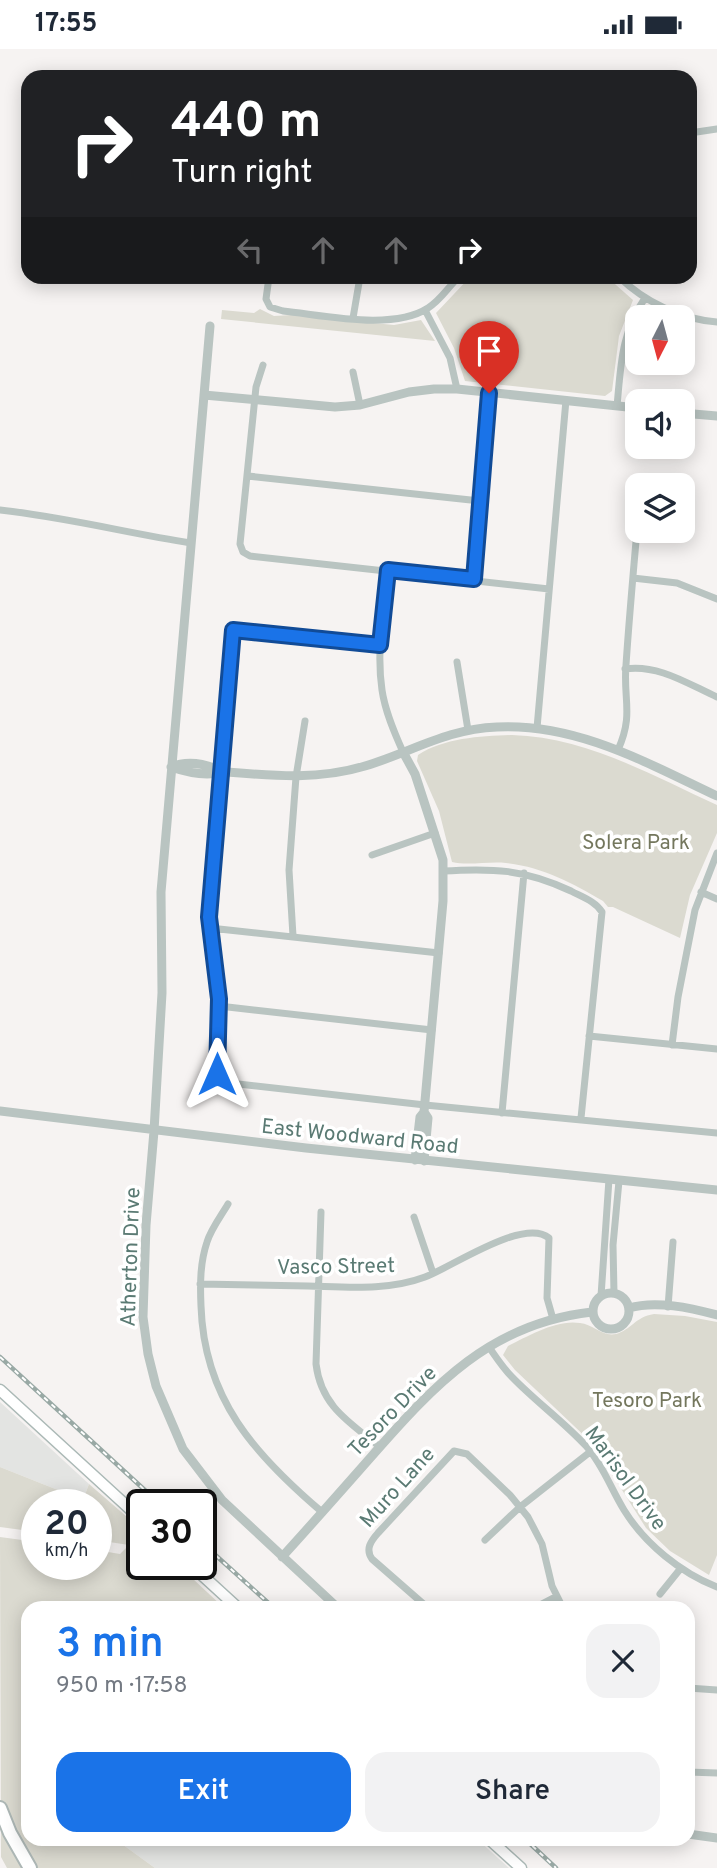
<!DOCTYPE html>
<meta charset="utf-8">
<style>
body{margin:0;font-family:Overpass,sans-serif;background:#f2f2f3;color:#1f2937;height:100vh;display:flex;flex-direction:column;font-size:26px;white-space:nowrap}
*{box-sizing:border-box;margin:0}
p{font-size:23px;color:#747a83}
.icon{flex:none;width:38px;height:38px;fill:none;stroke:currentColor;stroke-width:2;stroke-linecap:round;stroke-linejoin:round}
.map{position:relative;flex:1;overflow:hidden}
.side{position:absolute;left:21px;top:1552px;width:674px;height:245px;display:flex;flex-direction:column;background:#fff;border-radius:21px;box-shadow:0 4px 18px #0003}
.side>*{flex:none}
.top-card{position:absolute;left:21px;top:21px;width:676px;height:214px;border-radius:21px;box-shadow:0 4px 18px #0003;background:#202124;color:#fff;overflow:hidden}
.needle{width:46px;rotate:186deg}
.buttons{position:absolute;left:625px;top:256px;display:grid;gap:14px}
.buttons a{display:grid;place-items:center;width:70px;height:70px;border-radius:14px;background:#fff;box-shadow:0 4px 18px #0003;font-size:35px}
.speed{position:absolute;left:21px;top:1440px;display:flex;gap:14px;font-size:35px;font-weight:700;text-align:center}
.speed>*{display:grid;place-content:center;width:91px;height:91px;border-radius:50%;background:#fff;box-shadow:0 4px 18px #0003;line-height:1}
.speed small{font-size:18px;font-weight:400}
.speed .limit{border:4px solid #111;border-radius:10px;background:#fff;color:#111}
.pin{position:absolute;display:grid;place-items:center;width:60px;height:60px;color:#fff;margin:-72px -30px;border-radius:50% 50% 50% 0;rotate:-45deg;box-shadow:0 0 7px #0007}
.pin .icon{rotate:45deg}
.me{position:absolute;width:77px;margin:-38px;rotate:0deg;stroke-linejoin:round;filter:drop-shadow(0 0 5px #0008)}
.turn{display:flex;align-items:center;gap:24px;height:147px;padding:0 35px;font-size:32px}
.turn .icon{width:91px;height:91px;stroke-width:2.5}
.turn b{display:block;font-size:49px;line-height:60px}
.lanes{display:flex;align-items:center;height:66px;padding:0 35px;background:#0003;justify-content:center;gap:35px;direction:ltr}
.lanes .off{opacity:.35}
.round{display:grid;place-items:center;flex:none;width:74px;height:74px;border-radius:21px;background:#f2f2f3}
.overview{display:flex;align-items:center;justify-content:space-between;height:119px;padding:0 35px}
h1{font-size:42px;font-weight:600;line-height:52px;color:#1a73e8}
.action{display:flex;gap:14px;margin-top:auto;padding:14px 35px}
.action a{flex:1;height:80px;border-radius:21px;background:#1a73e8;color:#fff;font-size:28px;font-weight:600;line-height:80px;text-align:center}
.action a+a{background:#f2f2f3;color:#1f2937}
.status{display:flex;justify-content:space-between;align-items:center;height:49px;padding:0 35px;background:#fff;direction:ltr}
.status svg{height:19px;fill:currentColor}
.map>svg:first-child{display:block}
.built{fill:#e3e4e2}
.green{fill:#dbdad0}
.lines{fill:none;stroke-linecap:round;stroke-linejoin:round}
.secondary-casing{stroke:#abb9b6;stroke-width:13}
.motorway-casing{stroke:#adb7b5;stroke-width:16}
.minor{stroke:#b9c4c1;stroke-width:7}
.tertiary{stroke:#b9c4c1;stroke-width:9}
.secondary{stroke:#fff;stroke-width:10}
.motorway{stroke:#fff;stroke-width:12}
.rail-casing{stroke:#99a9a5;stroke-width:4.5}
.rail{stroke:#fff;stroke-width:2;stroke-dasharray:5;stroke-linecap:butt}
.route-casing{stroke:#114b97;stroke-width:18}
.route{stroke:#1a73e8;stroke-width:12}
.labels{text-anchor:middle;stroke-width:7;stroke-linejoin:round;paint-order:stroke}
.park-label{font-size:21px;fill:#74775d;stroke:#fff}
.street-label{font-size:21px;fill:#5a7a73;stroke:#fff}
</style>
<div class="status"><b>17:55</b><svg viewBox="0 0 49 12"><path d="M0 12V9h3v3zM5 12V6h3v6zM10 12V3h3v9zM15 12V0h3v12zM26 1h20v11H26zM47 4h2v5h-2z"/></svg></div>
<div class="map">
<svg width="717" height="1819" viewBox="0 0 717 1819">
<rect width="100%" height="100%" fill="#f6f3f2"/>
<path class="built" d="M0,1353L89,1435L83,1451L0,1418Z
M115,1790H477L509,1819H155Z"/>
<path class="green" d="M470,228H607L633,251L619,287L612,342L605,347L465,332L454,299L436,264Z
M260,260L274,267L292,266L394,276L421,271L435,292L221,270L222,261L254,264Z
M512,686C586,688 651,726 717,756V784L690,846L680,889L613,858H608L603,852C572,834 543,818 506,814C489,812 468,817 452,813L439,762L417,712L418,706C444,689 481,687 512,686Z
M654,1265L685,1267L717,1273V1506L709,1526L670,1502L646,1479L593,1395L515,1321L503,1306L508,1297C528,1287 557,1270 580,1274C593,1275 602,1288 616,1285C631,1281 635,1268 654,1265Z
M0,1418L83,1451L89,1435L142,1481V1516H178L222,1557L221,1559H28V1790H115L155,1819H7L1,1808L0,1488L37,1493V1516H96V1501L120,1505L129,1496L96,1491V1456H37V1483L0,1478Z"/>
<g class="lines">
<defs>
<path id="secondary" d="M0,1341L142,1471
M191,1516L238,1559
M489,1790L521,1819"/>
<path id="motorway" d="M0,1759L10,1784L30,1819"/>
</defs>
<use href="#secondary" class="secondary-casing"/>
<use href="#motorway" class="motorway-casing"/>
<path class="minor" d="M690,84L717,80
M269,228L266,250L270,258L283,262C323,266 393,282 428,259C441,251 448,238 459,228
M619,228C645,253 680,270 717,273
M425,261L450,309L457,340
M353,269L360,228
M263,316L256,338L240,495L243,503L250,507L549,540
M353,323L360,356
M617,357C621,316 621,284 645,249
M248,427L480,452
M0,461C65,468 127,484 191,494
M388,521C384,560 376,601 382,641C385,662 394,683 403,703
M633,529L677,534L717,550
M474,530L489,344
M380,596L233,581L209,868L219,950L216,1013L217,1025L221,1033L425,1056L717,1084
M457,613L468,681
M625,620C658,615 688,635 717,648
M537,679L566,351
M618,701C634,665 623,651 626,616C629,571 633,526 637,481
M372,806L435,784
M443,822C492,819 525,820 571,842C582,848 595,852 602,863L581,1069
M701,843L717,850
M210,879L439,904
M293,887L289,821L296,728L305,672
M219,957L432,981
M589,987L717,1000
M672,996L678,948L695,861L717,804
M502,1064L524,824
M228,1155C221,1167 211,1180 207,1193C200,1214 200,1235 201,1257C204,1350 255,1406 322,1463
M321,1163L316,1315C321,1357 349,1373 380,1398
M414,1168L433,1224
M200,1235C236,1236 272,1236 308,1237C347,1238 388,1242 425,1228C452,1218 524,1168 549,1189L547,1249L553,1270
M614,1244L613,1196L619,1132
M601,1247L609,1130
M668,1258L673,1193
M489,1298C496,1308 503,1319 512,1328C535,1352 563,1372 586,1397C603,1416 611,1440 624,1461C645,1495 681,1524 717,1538
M485,1491L520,1458L590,1403
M660,1545L681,1519
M428,1559L372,1510C365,1500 371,1492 378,1484L454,1402L467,1405L510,1446L528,1468L542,1495L552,1537L563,1559
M534,1559L557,1547
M688,1639L717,1641
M688,1723L717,1724"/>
<path class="tertiary" d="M210,277L161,843L162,944L154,1082L146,1176L143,1268L148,1305L156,1337L183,1400L222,1451L338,1559
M204,346L335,358L360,356L409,343L434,340H457L637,359
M682,364L717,367
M403,703L415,725L443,811V852L424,1063L420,1068L415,1111
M171,718C183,722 195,725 207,725C215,725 221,722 228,723C275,727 319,731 365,717C412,703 446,680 497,678C577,674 647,714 717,747
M171,718C188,711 204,714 221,722
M0,1062L306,1099L717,1141
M424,1063L428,1069L424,1112
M593 1262a18 18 0 1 1 36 0a18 18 0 1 1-36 0Z
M629,1259C656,1251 691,1259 717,1266
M282,1508C312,1475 341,1442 371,1408C434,1336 491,1274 592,1263
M688,1785L717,1789"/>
<use href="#secondary" class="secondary"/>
<use href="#motorway" class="motorway"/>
<defs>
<path id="rail" d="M0,1308L161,1456
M201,1493L274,1559
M525,1790L556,1819"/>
</defs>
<use href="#rail" class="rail-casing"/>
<use href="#rail" class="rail"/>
</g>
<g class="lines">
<defs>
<path id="route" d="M217,1025L219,950L209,868L233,581L380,596L388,521L474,530L489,344"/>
</defs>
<use href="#route" class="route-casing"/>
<use href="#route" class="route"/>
</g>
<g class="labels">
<g class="park-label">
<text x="636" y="800">Solera Park</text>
<text x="647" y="1358">Tesoro Park</text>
</g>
<g class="street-label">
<text transform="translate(360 1087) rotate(6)" y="7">East Woodward Road</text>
<text transform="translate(130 1208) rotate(-88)" y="7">Atherton Drive</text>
<text transform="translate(336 1217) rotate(-1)" y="7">Vasco Street</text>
<text transform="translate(392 1362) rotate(-46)" y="7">Tesoro Drive</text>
<text transform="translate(626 1429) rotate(54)" y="7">Marisol Drive</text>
<text transform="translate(397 1438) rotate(-48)" y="7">Muro Lane</text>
</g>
</g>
</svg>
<div class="buttons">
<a><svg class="needle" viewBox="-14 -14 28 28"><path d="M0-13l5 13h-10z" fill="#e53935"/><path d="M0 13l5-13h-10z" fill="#747a83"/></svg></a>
<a><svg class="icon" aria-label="sound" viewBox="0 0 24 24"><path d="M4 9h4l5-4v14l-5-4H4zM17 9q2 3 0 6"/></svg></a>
<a><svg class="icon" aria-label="layers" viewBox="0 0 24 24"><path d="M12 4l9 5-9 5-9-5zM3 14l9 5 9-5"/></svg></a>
</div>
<div class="speed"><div>20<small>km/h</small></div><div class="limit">30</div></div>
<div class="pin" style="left:489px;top:344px;background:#d93025"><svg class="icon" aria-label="arrive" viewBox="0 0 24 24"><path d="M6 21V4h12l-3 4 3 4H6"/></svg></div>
<svg class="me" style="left:217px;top:1025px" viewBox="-20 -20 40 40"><path d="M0-17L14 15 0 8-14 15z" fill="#1a73e8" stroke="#fff" stroke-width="4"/></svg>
<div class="top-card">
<div class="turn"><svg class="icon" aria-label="right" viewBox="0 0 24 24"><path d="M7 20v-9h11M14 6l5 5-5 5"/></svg><div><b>440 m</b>Turn right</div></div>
<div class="lanes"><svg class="icon off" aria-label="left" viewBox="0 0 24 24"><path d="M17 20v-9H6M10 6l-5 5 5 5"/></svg><svg class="icon off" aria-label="ahead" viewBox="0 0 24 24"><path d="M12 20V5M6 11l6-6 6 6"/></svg><svg class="icon off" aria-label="ahead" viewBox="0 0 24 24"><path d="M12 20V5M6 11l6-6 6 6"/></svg><svg class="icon" aria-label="right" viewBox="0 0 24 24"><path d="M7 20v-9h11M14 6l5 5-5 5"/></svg></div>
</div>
<section class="side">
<div class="overview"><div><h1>3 min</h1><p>950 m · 17:58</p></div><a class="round"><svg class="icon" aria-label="close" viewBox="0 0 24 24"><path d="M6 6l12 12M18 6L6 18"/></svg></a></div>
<div class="action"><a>Exit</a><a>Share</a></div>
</section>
</div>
